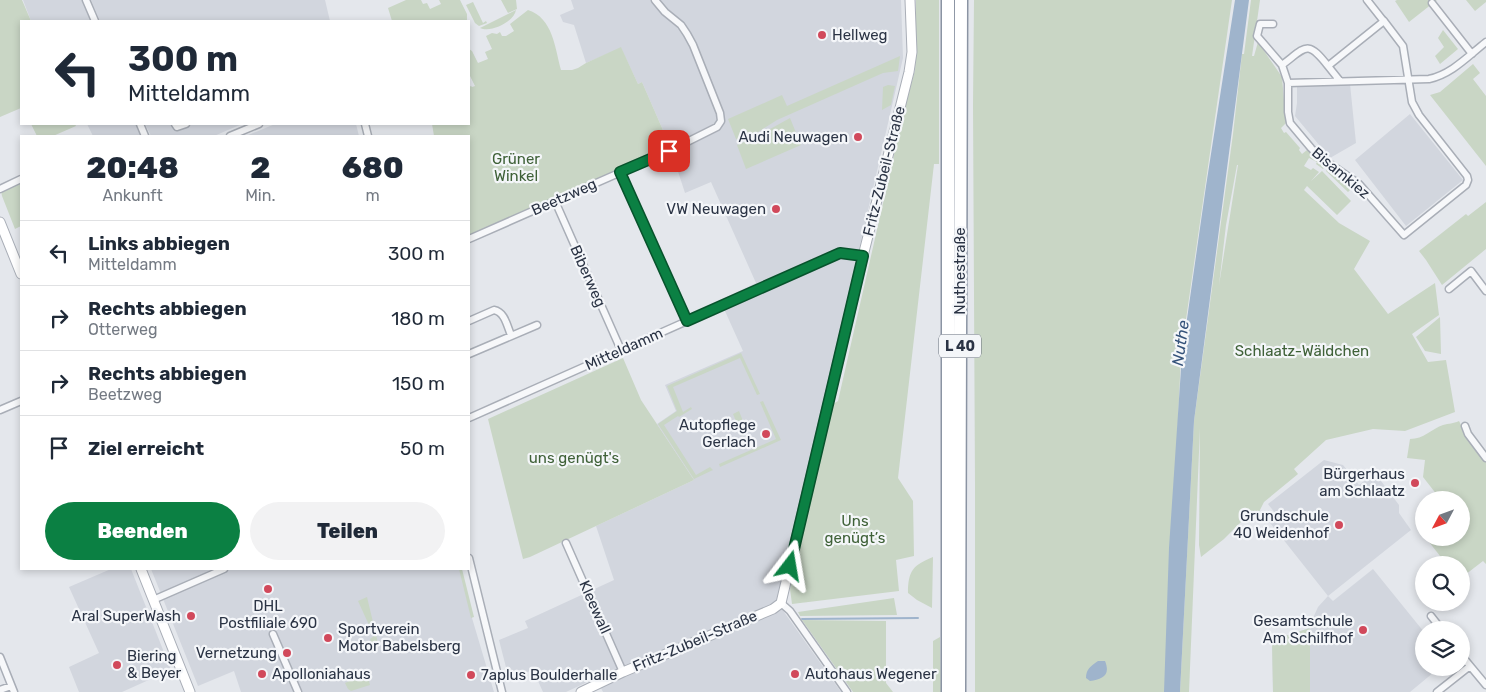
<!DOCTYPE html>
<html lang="de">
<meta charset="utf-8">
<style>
body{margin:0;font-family:Rubik,sans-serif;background:#f2f2f3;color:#1f2937;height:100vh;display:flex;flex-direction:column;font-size:19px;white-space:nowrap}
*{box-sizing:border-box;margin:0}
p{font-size:16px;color:#747a83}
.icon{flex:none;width:28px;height:28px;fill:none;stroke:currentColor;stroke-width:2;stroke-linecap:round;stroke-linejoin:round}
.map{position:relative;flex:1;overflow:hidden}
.details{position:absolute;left:20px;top:135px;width:450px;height:435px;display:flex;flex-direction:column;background:#fff;border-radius:0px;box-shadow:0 2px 8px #0003}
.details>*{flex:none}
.guide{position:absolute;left:20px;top:20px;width:450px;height:105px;border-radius:0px;box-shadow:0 2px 8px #0003;background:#fff;color:#1f2937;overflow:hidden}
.needle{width:32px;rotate:229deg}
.fabs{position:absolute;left:1415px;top:491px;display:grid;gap:10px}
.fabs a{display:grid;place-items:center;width:55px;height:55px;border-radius:50%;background:#fff;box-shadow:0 2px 8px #0003;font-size:25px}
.pin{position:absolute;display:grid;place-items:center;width:42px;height:42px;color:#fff;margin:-21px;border-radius:10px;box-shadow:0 2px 8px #0006}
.me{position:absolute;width:55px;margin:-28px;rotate:14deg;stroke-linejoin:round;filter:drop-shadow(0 0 4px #0008)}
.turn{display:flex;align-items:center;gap:18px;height:105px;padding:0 25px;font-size:22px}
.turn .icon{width:65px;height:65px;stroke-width:2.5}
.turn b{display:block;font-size:35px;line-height:42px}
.eta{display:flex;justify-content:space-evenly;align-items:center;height:85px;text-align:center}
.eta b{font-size:30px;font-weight:800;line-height:35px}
.button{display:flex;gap:10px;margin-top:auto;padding:10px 25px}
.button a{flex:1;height:58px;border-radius:30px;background:#0b8043;color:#fff;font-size:20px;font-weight:800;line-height:58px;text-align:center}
.button a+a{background:#f2f2f3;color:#1f2937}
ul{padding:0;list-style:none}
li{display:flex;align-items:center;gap:15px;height:65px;padding:0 25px;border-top:1px solid #e0e1e3}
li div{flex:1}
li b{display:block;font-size:19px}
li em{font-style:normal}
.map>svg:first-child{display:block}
.built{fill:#d2d6de}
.green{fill:#c9d6c5;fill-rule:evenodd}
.water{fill:#9fb4cc}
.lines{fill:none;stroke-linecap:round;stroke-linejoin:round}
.stream{stroke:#9fb4cc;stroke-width:2}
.street-casing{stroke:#a9aeb7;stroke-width:9}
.secondary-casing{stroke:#a9aeb7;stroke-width:11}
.highway-casing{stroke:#8b94a3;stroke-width:15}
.street{stroke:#f7f8fa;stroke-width:6}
.secondary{stroke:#fff;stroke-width:9}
.highway{stroke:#fff;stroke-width:12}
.route-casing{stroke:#07532c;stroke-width:12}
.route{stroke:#0b8043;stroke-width:9}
.poi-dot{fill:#d1495b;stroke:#f4f6f9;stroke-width:2}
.labels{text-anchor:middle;stroke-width:4.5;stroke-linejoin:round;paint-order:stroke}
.shield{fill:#f4f6f9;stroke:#676e7b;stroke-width:1}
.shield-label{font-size:14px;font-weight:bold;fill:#2b3445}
.poi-label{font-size:15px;fill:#2b3445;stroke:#f4f6f9;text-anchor:end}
.park-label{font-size:15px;fill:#3f6138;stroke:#f4f6f9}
.street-label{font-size:15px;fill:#2b3445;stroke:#f4f6f9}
.water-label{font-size:16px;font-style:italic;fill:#34527a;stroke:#f4f6f9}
</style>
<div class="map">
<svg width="1486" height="692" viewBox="0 0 1486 692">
<rect width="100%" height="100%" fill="#e4e7ec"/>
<path class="built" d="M23,0H82L91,21H31Z
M91,0H325L330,21H100Z
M571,0H901L903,58L779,597L784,612L841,692H603L596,678L566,692H543L533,670L509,679L499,640L528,628L525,621L614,580L596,526L694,480L657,424L676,411L665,385L743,351L720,300L756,283L711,182L685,193L669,144L642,82L638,84L621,48L586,63L574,25L563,22L560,15L574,9Z
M1297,84H1350L1356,143L1330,158L1295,116L1297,103Z
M1410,114L1463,180L1406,226L1355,160Z
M87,124H136L142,136H93Z
M145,124H242L214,136H151Z
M275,124H356L359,136H246Z
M1324,460L1343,465L1359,485L1375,473L1399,505V513L1411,530L1328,596L1333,601L1373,569L1424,632V668H1439L1410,692H1273L1272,640L1310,628L1313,618L1318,607L1328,596L1267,519L1275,513L1268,504Z
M111,569H131L171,670L122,692H79L69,667L99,653L69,587Z
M151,569H460L472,618L494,692H241L234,671L198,686Z"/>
<path class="green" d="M0,0H22L31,21H21V108L0,117Z
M406,0H421L423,4L427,3L430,9L441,4L439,0H460L467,14V21H392L388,8Z
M501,0H516L517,9L508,13Z
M916,0H939V164H934L898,478L913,501L914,556L896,560L899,591L792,604L790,589L833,404L838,401L904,111L915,70L916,43Z
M974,0H1232L1181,354L1166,692H975V483L973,105Z
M1251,0H1260L1252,56H1254L1258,42L1282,77L1286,123L1281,128L1284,133L1286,132L1300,148L1299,150L1302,154L1307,150L1326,164L1323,169L1316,164L1317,162L1309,158L1304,166L1311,170L1313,168L1319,172L1311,181L1322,171L1351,201L1337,215L1307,186L1304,190L1339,223L1370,241L1354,269L1388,314L1435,283L1439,315L1412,334L1428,362L1446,360L1455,412L1405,431L1373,429L1326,440L1294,469L1298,474L1264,502L1258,514L1242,521L1224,539L1201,557L1199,545L1200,428L1189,692H1180L1194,421L1233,134L1242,54H1244ZM1237,165H1238L1219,285L1226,225Z
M1397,0H1437L1409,22L1395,1Z
M1466,0H1486V2L1475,11Z
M473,2L483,23L486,21L487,23L479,26L475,23L466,5Z
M516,10C514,22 491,33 480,28Z
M528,10C553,18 555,48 561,70H572L578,68L586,63L621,47L638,84L642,82L669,144L661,150L469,236V136H434L432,124H469V87L471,86L472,87L475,86L470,76H469V49L472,51L478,63L488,59L485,52L492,49L486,36L492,33L497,34L500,32L502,36H506L514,31L510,24Z
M1443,30L1458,49L1440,64L1435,56L1444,47L1438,38Z
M900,56L898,71L883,73L777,120L755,134L739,140L736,139L728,119L782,95L787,106Z
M1473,64L1480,73L1473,79L1486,96V166L1430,95L1440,92Z
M888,85L895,86L891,105L882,110L883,87Z
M790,118L801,145L746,169L737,145L754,138Z
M31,124H75L76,126L53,136H37Z
M1329,166L1355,185L1348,192L1326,171Z
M21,182V226L15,229L2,196L1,191Z
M1486,202V249L1442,285L1426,260L1419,251L1466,214L1468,216Z
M1440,317L1441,354L1425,351L1416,337Z
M741,353L760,394L757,395L740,358L673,387L683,412L691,407L692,409L679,417L678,416L664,425L696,475L710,467L713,470L694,479L658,424L677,411L667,386Z
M623,358L641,400L694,480L530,557L523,559L488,419Z
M763,401L781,440L720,467L719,464L776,439L760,402Z
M739,411L743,421L739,423L744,435L742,436L733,414Z
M1459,421L1466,435L1486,461V564L1483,561L1461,578V565H1447L1426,538H1461V500H1441L1423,477L1425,460L1407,458L1410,439C1424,439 1431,429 1443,425C1449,423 1453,424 1459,421Z
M933,557L932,608L917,600L908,593C908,571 913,565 933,557Z
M459,569H462L474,617L471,618Z
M367,597L378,643L373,646L370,639L374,636L358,601Z
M894,598L897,615L800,616L798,612Z
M802,620L886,621V683L893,692H853Z
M1310,628V692H1273L1272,640Z
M940,637L941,692H933V641Z
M367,673L370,685L351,691L348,689L345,683Z"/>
<path class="water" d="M1235,0H1249L1194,421L1180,692H1164L1169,548L1182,354L1206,186Z
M1098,661H1105C1111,676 1102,679 1090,681L1086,678C1086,669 1091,666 1098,661Z"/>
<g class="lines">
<path class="stream" d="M802,619L918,618"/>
<defs>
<path id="street" d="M86,0L95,21
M1367,0L1382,19L1384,21L1403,46L1412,102L1419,115L1467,176L1468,180L1466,185L1404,235L1359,184L1320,157L1311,148L1290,123L1288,112V83L1282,65C1306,47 1307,39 1328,66L1384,21
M1432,3L1472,54
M1273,24H1260L1257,36L1282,65
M1328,66L1340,81
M1288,83L1429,79C1452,74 1468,56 1486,42
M140,124L145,136
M175,124L177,127L186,124
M365,124L368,136
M230,136L259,124
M620,173L687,321
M0,189L21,179
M555,201L621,350
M469,239L669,151L717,127L721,121L720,113L693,45L687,34L681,25L665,12L655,0
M1449,289L1471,271L1486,291
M469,321L494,310C505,312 507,326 511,335
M469,354L537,325
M0,410L21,401
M469,418L840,253L863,256
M1465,426L1468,434L1486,458
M566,543L623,672
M469,558L502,692
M153,600L224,569
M781,603L790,611L847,692
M1431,616L1442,630
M273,634L298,692
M1461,655L1486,685
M0,657L14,692
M0,690L11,686
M1437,692L1470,666"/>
<path id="secondary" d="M0,222L21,274
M141,569L190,692
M581,692L623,672L773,609L781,603L863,256L909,72L912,52L910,0"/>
<path id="highway" d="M948,0V692
M959,692L961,0"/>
</defs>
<use href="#street" class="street-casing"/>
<use href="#secondary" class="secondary-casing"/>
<use href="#highway" class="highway-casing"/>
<use href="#street" class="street"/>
<use href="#secondary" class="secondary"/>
<use href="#highway" class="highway"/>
</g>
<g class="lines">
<defs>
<path id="route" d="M669,151L620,172L687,321L840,253L863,256L790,566"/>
</defs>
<use href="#route" class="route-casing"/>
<use href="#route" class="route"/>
</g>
<g class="poi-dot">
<circle cx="822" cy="35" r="5"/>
<circle cx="858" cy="137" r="5"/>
<circle cx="776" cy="209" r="5"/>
<circle cx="766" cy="434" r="5"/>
<circle cx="1415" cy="483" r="5"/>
<circle cx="1339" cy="525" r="5"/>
<circle cx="268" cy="589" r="5"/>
<circle cx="191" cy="616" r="5"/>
<circle cx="1363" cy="630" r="5"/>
<circle cx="328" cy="638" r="5"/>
<circle cx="287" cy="653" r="5"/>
<circle cx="117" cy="665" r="5"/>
<circle cx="262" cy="674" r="5"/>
<circle cx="795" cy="674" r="5"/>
<circle cx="471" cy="675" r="5"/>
</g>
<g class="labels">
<rect class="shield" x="939" y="334.5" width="42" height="23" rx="4"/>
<g class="shield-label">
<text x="960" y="351">L 40</text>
</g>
<g class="poi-label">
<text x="832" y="40" text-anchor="start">Hellweg</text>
<text x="848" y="142">Audi Neuwagen</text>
<text x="766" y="214">VW Neuwagen</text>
<text x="756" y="430">Autopflege<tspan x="756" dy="17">Gerlach</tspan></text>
<text x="1405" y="479">Bürgerhaus<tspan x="1405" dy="17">am Schlaatz</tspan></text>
<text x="1329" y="521">Grundschule<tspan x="1329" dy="17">40 Weidenhof</tspan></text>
<text x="268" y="611" text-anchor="middle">DHL<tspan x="268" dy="17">Postfiliale 690</tspan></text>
<text x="181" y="621">Aral SuperWash</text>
<text x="1353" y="626">Gesamtschule<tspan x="1353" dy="17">Am Schilfhof</tspan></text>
<text x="338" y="634" text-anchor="start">Sportverein<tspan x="338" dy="17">Motor Babelsberg</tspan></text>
<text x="277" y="658">Vernetzung</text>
<text x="127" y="661" text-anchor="start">Biering<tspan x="127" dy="17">&amp; Beyer</tspan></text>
<text x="272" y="679" text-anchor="start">Apolloniahaus</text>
<text x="805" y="679" text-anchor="start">Autohaus Wegener</text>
<text x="481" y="680" text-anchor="start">7aplus Boulderhalle</text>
</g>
<g class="park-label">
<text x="516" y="164">Grüner<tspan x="516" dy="17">Winkel</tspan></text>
<text x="1302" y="356">Schlaatz-Wäldchen</text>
<text x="574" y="463">uns genügt's</text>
<text x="855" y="526">Uns<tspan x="855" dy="17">genügt’s</tspan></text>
</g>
<g class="street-label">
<text transform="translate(884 171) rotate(-76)" y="5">Fritz-Zubeil-Straße</text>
<text transform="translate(1341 173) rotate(40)" y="5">Bisamkiez</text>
<text transform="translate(564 197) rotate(-24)" y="5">Beetzweg</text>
<text transform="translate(960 271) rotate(-90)" y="5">Nuthestraße</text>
<text transform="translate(588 276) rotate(66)" y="5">Biberweg</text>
<text transform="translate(624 349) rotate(-24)" y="5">Mitteldamm</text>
<text transform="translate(595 607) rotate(66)" y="5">Kleewall</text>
<text transform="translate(695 641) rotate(-23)" y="5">Fritz-Zubeil-Straße</text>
</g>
<g class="water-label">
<text transform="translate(1180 343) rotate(-82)" y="6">Nuthe</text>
</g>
</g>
</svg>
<div class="fabs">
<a><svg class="needle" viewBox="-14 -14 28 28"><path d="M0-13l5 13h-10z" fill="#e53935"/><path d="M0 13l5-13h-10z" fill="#747a83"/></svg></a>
<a><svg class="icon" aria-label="search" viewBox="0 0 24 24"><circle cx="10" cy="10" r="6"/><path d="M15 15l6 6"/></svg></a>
<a><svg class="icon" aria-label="layers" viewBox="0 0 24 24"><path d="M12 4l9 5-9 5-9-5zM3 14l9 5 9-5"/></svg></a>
</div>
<div class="pin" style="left:669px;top:151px;background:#d93025"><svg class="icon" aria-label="arrive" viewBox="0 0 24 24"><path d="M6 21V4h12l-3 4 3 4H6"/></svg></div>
<svg class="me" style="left:790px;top:566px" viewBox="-20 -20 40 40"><path d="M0-17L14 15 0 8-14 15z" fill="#0b8043" stroke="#fff" stroke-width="4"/></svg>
<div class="guide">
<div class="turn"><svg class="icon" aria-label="left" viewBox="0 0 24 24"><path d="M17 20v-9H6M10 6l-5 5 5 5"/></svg><div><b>300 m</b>Mitteldamm</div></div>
</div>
<section class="details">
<div class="eta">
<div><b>20:48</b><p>Ankunft</p></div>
<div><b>2</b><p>Min.</p></div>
<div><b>680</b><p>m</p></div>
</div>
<ul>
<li><svg class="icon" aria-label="left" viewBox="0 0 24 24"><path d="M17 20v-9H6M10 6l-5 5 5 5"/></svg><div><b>Links abbiegen</b><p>Mitteldamm</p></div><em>300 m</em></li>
<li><svg class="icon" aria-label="right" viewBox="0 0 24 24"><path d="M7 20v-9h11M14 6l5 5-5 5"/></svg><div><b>Rechts abbiegen</b><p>Otterweg</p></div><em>180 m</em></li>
<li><svg class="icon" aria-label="right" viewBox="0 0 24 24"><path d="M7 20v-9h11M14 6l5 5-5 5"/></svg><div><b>Rechts abbiegen</b><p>Beetzweg</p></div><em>150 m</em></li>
<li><svg class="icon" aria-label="arrive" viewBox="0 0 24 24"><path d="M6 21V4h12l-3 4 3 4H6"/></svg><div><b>Ziel erreicht</b></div><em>50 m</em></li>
</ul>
<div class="button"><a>Beenden</a><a>Teilen</a></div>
</section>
</div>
